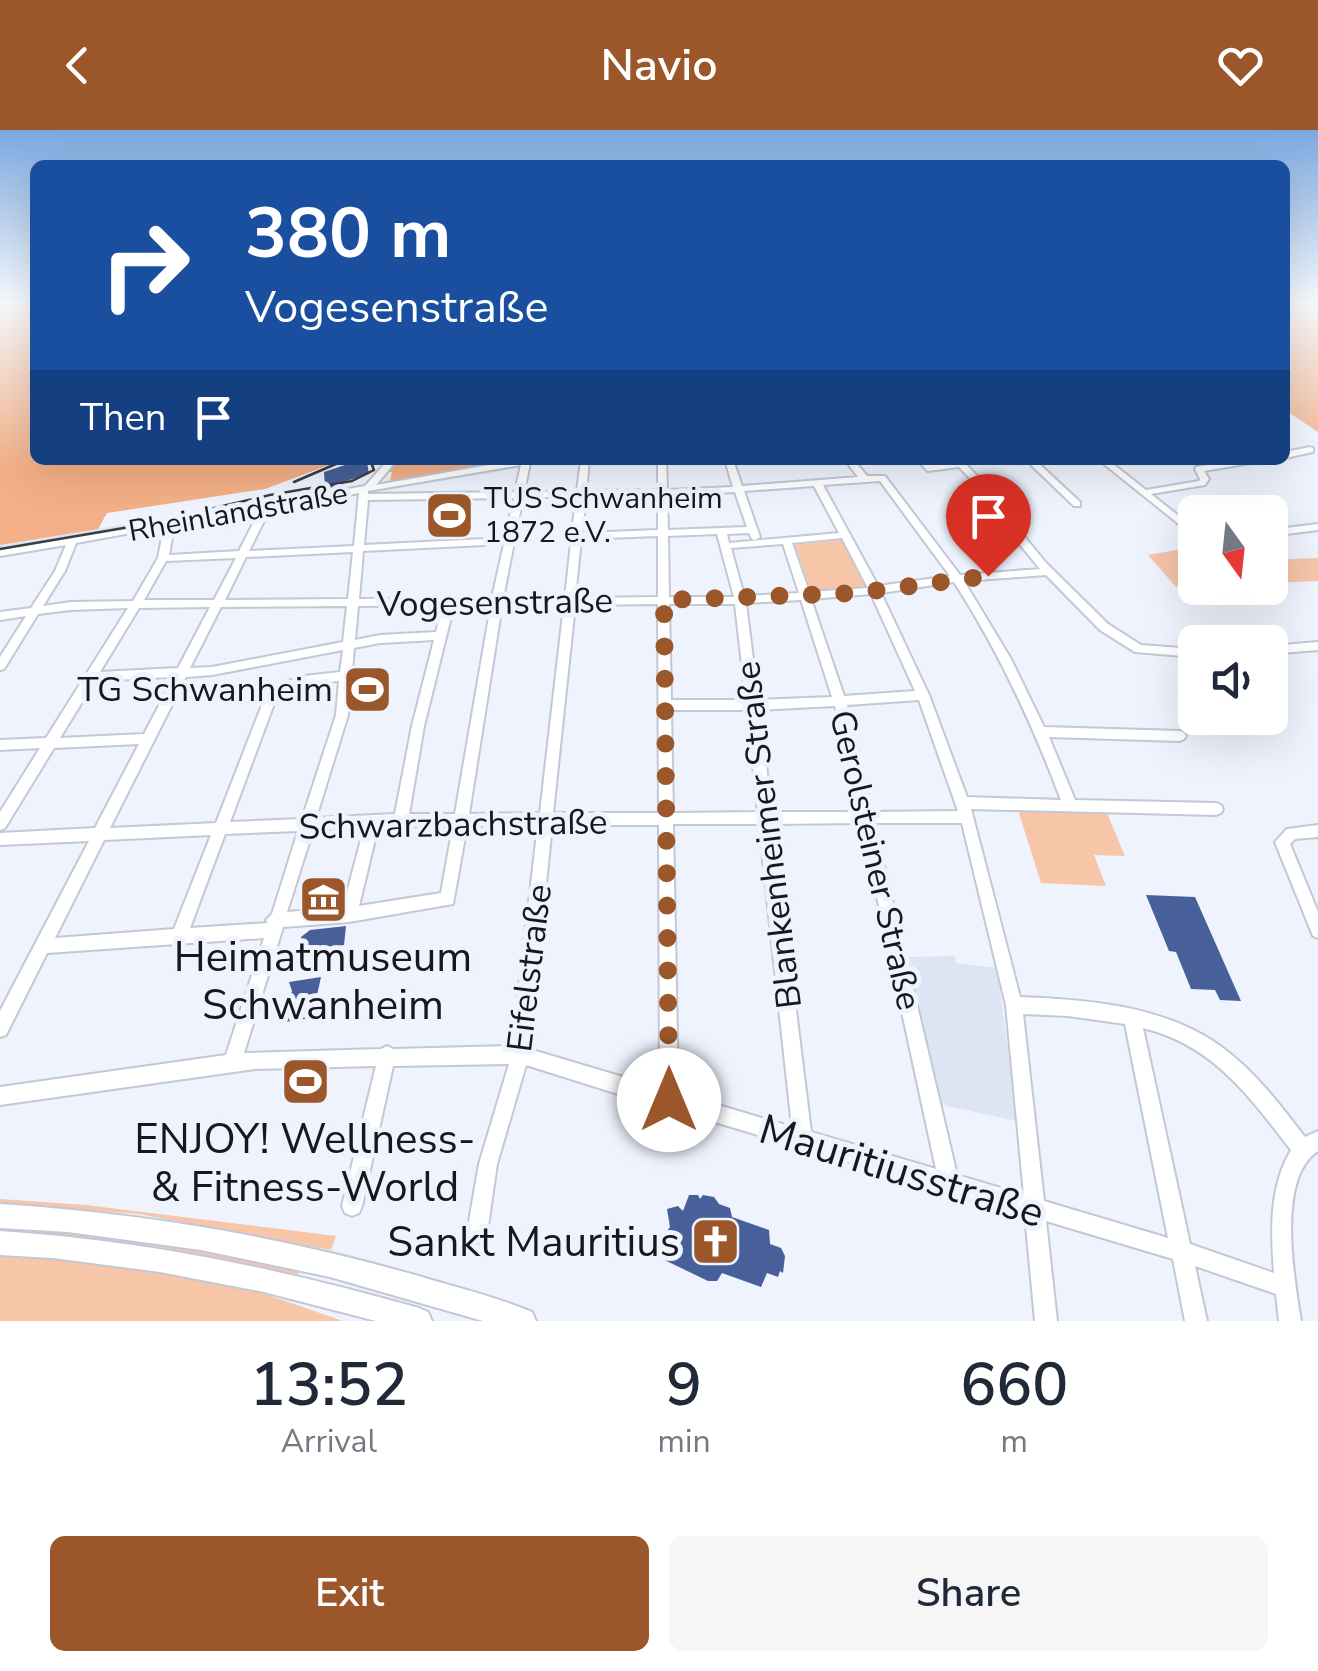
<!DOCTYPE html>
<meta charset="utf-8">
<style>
body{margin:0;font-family:"Nunito Sans",sans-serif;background:#f6f6f7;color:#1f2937;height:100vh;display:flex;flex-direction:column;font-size:38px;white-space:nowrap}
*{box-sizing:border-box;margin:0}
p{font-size:32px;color:#747a83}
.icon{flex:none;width:55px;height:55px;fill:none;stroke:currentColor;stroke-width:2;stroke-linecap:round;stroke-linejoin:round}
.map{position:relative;height:1191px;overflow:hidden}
.sheet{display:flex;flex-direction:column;background:#fff;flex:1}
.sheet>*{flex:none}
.banner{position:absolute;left:30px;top:30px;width:1260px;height:305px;border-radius:15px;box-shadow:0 10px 40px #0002;background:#1a4fa0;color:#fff;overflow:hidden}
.needle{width:65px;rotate:165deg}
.controls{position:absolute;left:1178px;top:365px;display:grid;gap:20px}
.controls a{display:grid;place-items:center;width:110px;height:110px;border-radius:15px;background:#fff;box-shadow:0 10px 40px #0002;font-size:50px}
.pin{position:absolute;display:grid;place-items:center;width:85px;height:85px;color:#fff;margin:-102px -42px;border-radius:50% 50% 50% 0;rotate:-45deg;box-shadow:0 0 10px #0007}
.pin .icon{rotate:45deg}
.me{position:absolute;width:110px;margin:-55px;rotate:0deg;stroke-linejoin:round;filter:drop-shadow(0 0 8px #0008)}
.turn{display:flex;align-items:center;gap:35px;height:210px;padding:0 50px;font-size:45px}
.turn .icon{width:130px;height:130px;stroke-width:2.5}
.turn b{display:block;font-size:70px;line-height:85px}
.then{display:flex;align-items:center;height:95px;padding:0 50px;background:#0003;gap:20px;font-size:38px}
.eta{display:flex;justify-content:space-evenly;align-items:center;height:170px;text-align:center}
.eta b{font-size:60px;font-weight:600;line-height:70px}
.button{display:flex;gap:20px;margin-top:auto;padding:20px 50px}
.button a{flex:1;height:115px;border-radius:15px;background:#9b5729;color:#fff;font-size:40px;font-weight:600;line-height:115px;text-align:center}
.button a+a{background:#f6f6f7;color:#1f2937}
header{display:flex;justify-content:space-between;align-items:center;height:130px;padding:0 50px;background:#9b5729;color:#fff;font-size:45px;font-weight:600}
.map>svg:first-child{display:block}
.built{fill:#dde4f3}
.green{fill:#f7c5a8}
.forest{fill:#f3b087}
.building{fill:#486099}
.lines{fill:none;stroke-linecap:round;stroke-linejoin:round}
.minor-casing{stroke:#c2c8d5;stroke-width:4}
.major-casing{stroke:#c2c8d5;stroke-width:4}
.minor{fill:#fff;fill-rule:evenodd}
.major{fill:#fff;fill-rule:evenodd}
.tram{stroke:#3b3d42;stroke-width:2.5}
.route{stroke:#9b5729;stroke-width:18;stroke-dasharray:0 32.4}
.labels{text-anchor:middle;stroke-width:10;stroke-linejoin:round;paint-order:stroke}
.far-poi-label{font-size:30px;fill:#16181c;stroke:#eef3fd;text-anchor:start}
.far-street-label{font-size:30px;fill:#16181c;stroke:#eef3fd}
.street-label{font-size:35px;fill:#16181c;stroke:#eef3fd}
.poi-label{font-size:35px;fill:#16181c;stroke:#eef3fd;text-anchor:end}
.near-poi-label{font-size:42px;fill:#16181c;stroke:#eef3fd}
.near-street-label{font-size:42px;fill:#16181c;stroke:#eef3fd}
</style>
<header><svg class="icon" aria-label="back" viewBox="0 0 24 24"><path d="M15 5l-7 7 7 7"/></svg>Navio<svg class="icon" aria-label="heart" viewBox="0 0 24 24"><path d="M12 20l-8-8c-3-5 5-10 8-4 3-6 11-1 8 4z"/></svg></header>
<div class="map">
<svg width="1318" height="1191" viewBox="0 0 1318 1191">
<rect width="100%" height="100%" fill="#eef3fd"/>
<path class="built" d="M309,357L168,390L0,420V415L152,390Z
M955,826L956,833L997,838L1017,991L942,975L907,827Z"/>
<path class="green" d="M842,410L866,457L811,462L795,415Z
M1182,419L1195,428V455L1176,457L1148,425Z
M1318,428V451L1270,453V430Z
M1018,680L1106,681L1125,726L1094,725L1106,756L1041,753Z
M0,1069L86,1075L336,1106L331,1120L139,1084L0,1073Z
M0,1096L137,1107L300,1138L298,1145L153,1116L0,1101Z
M0,1122L219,1148L343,1191H0Z"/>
<path class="forest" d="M0,172H35V197L31,202L35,203V330H342L265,359L107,383L98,399L0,415Z
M1285,172H1318V302L1285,280Z
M397,330H517L390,351L392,342H387Z"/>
<path class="building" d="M360,330L367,332L369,344L343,352V356L325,359L324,342Z
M468,372L463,390H468L465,402H428L437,373Z
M1146,765L1195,767L1241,871L1220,870L1215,860L1191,859L1176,822L1169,821Z
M346,796L344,815L323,818L322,824L304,826L301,807L310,800Z
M321,847L312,888L285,892L292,861L289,852Z
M689,1065H698L700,1069L703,1065L714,1067L719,1074L730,1078L732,1087L769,1100L770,1114L781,1118L785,1126L783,1143L780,1141L778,1147L767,1143L761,1157L722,1143L717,1151H708L650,1123L660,1120L656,1116L670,1097L667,1079L678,1076L683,1081Z"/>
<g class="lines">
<defs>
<path id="minor" d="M1310,317L1313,318V322L1285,328V322Z
M388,330H397L376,355L517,330H536L530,333L524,362L577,361L581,330H589L586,361L658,360V330H666L667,360L733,357L725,330H733L742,356L858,347L845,330H854L867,346H885L960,445L1040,439L1013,406L1005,386L959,337L928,341L917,330H926L930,335L962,330L1012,383L1023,405L1046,433L1108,494L1141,515L1195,519V527L1135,522L1100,500L1046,445L964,451L1011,529L1044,597L1180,601L1184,603L1186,606L1184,609L1180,611L1049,607L1075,670L1216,673L1221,675L1223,679L1221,683L1216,685L971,679L1020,867C1093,870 1175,876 1233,926C1261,949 1283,979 1305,1007L1318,1001V1021C1276,1048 1294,1148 1301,1191H1279L1276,1164L1195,1136L1207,1191H1185L1173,1129L1046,1091L1057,1191H1035L1025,1085L671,979L669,980L526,935L497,1034L487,1103L484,1110L477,1113L470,1110L467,1103L479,1034L509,934L393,936L362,1076L359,1083L352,1086L345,1083L342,1076L376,936L255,939L0,975V957L226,925L264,808L47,823L6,905L0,907V881L89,711L0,715V703L95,698L139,614L54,618L5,698L0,700V682L40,618L0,620V610L46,608L128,478L71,480L38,484L4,539L0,540V527L26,486L0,490V482L31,478L55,441L66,415L0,426V420L365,356ZM521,335L515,362L368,364V361ZM880,351L950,446L878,456L823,355ZM814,356L839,403L729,413L727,404L749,403L752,409L755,410L760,407L744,361ZM735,362L747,397L668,400L667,365ZM359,363L354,416L249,421L270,379ZM658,365V400L582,403L586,366ZM523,367H576L565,468H503ZM514,368L505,408L364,415L368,370ZM260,380L239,421L169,425L174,396ZM164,397L158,428L133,471L71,472L43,476L65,441L76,413ZM717,404L734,467H669L668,406ZM658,406V467L575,468L581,409ZM842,408L868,458L809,462L792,413ZM504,414L492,468L359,469L363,421ZM783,414L799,463L744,466L731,418ZM353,422L348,469L225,470L246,427ZM236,428L214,470H144L166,431ZM954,452C998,520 1032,593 1061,670L967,667L929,565L881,463ZM871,464L915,561L844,566L811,469ZM801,470L832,567L758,570L746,473ZM658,474L659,683H553L575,475ZM669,474H735L746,570H671ZM443,475L436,502L380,505L355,510L358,476ZM454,475H491L455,684H409L424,596ZM502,475H564L540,683L469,684ZM347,476L343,512L212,537L190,538L221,477ZM210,477L178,538L100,542L139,478ZM434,510L412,596L395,684L316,688L348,585L354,518L380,513ZM343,520L340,542L304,546L269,557L216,693L110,698L186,547L212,545ZM174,547L144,604L60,608L95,551ZM339,551L336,585L302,689L230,692L278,563L304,554ZM919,570L958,681L872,682L847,575ZM835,576L858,682H772L759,580ZM671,580H747L758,682L673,683ZM861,693L936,1039L811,1002L773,694ZM874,693H962L1006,875L1024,1065L957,1045ZM673,694H759L792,997L678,963ZM538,695L512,916L393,919L387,916L381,919L244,923L283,797L349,792L453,774L467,696ZM552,695H659L660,958L529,919ZM453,696L441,763L359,776L378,697ZM364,698L343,778L287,782L313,700ZM298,701L272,784L266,790L268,793L190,798L225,704ZM211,705L174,799L55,808L104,710ZM1023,884L1068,886L1125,894L1168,1108L1044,1071ZM1143,898C1213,915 1249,966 1291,1020C1269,1057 1271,1101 1274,1143L1190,1114Z
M1026,330H1035L1080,372V376H1074Z
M1099,330H1108L1146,360L1199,351L1200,349L1195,339L1196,337L1236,330H1255L1251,333L1204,341L1209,349L1205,355L1151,364L1195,399V407Z
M1318,394V400L1270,406V400Z
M1318,512V520L1270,524V516Z
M1318,695V707L1295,709L1290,714L1318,782V808L1313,806L1275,712L1287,699Z"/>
<path id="major" d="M0,1074C141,1083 279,1106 415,1145C454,1157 495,1166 532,1182L536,1191H483L330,1147L201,1120L68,1102L0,1098Z
M0,1101C143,1110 281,1139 419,1178L428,1182L432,1191H376L264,1162L160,1142L53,1128L0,1125Z"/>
</defs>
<use href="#minor" class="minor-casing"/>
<use href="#major" class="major-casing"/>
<use href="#minor" class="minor"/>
<use href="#major" class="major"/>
<path class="tram" d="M294,352L345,330
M0,419L136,396L270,365L352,351L374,340L370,330"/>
</g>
<linearGradient id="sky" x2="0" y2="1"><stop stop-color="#7ca8df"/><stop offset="0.51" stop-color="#f7fafe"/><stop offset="1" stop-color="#f7fafe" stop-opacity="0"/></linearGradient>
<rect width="1318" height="338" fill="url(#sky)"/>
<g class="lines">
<path class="route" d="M669,970L664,470L857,463L988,446"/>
</g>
<defs>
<symbol id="stadium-square" viewBox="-11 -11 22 22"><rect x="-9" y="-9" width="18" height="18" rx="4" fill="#9b5729" stroke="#eef3fd"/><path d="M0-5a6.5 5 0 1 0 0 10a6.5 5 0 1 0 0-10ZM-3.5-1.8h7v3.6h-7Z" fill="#fff"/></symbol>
<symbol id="museum-square" viewBox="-11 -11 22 22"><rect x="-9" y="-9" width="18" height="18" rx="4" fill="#9b5729" stroke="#eef3fd"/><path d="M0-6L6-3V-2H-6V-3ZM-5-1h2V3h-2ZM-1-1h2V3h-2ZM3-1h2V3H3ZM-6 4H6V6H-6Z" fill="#fff"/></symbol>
<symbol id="church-square" viewBox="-11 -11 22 22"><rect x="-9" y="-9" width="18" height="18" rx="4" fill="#9b5729" stroke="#eef3fd"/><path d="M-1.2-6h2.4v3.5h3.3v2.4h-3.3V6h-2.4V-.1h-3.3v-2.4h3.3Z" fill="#fff"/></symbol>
</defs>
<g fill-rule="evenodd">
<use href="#stadium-square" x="422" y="358" width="55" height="55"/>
<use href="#stadium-square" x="340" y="532" width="55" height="55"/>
<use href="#museum-square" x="296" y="742" width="55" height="55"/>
<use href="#stadium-square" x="278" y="924" width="55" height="55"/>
<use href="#church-square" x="688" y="1084" width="55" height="55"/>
</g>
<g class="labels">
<g class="far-poi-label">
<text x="484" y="378">TUS Schwanheim<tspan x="484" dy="34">1872 e.V.</tspan></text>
</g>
<g class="far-street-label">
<text transform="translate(238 382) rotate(-10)" y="10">Rheinlandstraße</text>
</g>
<g class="street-label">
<text transform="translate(495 472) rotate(-1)" y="12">Vogesenstraße</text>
<text transform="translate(453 694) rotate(-1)" y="12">Schwarzbachstraße</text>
<text transform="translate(768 705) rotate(-97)" y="12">Blankenheimer Straße</text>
<text transform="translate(876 730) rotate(77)" y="12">Gerolsteiner Straße</text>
<text transform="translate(529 838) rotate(-83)" y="12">Eifelstraße</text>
</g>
<g class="poi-label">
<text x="333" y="571">TG Schwanheim</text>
</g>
<g class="near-poi-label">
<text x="323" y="841">Heimatmuseum<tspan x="323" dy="48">Schwanheim</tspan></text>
<text x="305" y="1023">ENJOY! Wellness-<tspan x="305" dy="48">&amp; Fitness-World</tspan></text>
<text x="680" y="1126" text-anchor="end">Sankt Mauritius</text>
</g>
<g class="near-street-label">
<text transform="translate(902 1040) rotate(17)" y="15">Mauritiusstraße</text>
</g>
</g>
</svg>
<div class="controls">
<a><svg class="needle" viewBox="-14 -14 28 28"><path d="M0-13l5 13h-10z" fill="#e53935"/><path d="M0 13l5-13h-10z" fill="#747a83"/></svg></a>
<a><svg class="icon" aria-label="sound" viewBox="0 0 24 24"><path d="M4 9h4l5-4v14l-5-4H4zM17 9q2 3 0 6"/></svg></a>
</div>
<div class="pin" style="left:988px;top:446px;background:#d93025"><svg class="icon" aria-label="arrive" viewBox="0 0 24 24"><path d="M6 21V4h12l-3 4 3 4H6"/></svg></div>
<svg class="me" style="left:669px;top:970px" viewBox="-20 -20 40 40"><circle r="19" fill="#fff"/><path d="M0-13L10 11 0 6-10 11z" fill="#9b5729"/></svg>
<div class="banner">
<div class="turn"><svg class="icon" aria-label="right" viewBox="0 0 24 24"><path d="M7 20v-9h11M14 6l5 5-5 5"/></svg><div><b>380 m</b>Vogesenstraße</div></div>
<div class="then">Then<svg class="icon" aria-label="arrive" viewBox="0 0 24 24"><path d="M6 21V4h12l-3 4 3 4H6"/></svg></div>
</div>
</div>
<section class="sheet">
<div class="eta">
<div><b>13:52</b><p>Arrival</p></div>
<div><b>9</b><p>min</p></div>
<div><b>660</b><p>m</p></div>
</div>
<div class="button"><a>Exit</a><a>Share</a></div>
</section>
